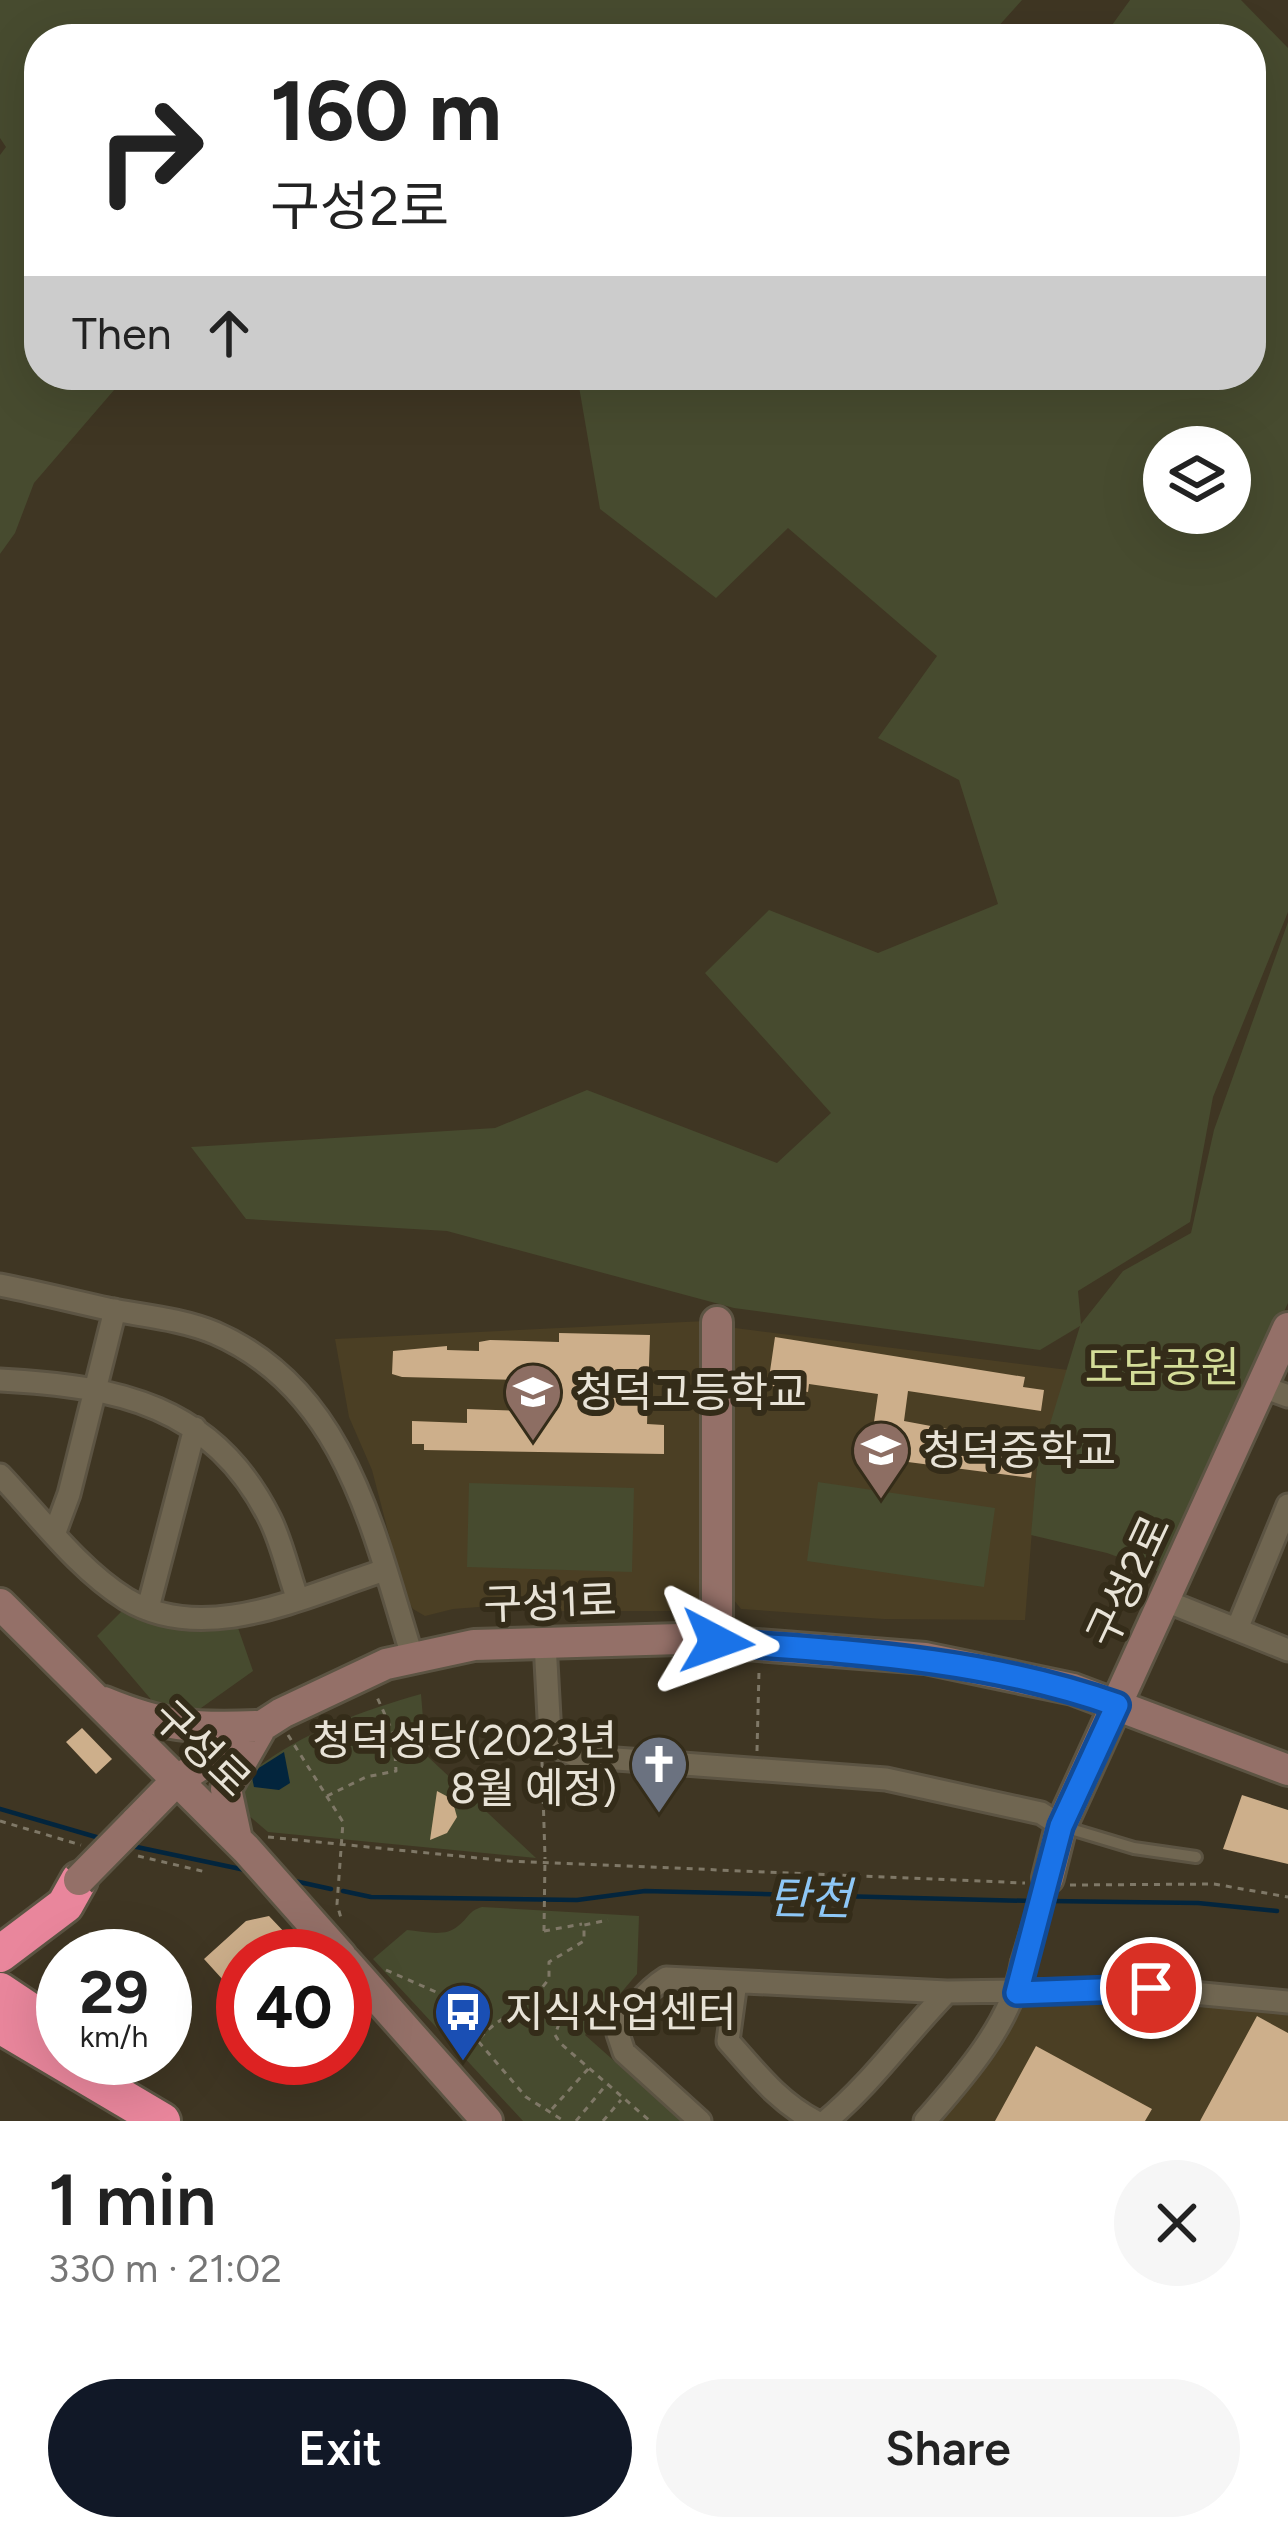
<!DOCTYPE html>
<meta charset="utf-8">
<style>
body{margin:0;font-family:Figtree,"Noto Sans KR",sans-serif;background:#f6f6f6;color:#222;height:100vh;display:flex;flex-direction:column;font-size:45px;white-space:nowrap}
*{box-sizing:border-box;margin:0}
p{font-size:39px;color:#767676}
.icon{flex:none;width:66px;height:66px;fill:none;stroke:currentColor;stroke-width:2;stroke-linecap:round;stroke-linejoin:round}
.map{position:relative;height:2121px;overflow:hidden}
.side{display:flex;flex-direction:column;background:#fff;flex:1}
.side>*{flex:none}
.guide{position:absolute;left:24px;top:24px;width:1242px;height:366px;border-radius:48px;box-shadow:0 12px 48px #0002;background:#fff;color:#222;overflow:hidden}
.controls{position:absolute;left:1143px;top:426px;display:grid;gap:24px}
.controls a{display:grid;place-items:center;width:108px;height:108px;border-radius:50%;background:#fff;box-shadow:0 12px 48px #0002;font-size:60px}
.speed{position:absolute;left:36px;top:1929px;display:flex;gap:24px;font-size:60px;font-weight:700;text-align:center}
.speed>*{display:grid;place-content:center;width:156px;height:156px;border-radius:50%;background:#fff;box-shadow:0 12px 48px #0002;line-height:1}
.speed small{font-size:30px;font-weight:400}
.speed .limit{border:18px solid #d22;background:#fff;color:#111}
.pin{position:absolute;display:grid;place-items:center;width:102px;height:102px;color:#fff;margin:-51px;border:6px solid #fff;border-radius:50%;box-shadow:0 3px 12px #0007}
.me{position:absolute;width:132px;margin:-66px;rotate:94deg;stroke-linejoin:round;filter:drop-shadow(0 0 9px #0008)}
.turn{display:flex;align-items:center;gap:42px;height:252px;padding:0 48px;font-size:54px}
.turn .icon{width:156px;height:156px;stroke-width:2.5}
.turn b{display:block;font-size:84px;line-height:102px}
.then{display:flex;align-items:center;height:114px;padding:0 48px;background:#0003;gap:24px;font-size:45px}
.round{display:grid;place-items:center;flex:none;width:126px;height:126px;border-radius:63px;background:#f6f6f6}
.summary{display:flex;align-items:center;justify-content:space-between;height:204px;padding:0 48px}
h1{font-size:72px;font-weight:600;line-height:90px}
.button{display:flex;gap:24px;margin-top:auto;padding:24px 48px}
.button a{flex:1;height:138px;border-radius:72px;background:#111827;color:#fff;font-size:48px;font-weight:600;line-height:138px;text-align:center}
.button a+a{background:#f6f6f6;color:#222}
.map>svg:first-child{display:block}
.built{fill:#4b3f24}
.green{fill:#474b2f;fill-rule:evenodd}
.water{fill:#03253d}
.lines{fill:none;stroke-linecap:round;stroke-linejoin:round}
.stream{stroke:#03253d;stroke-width:4.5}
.building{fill:#cdaf8b}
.lane-casing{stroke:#5c5443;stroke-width:16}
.street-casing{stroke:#5c5443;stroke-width:27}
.secondary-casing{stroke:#5c5443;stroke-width:36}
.highway-casing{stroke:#5c5443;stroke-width:42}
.path{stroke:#7f7867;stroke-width:3;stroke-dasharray:6 6;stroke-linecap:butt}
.lane{stroke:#706651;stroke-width:10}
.street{stroke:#706651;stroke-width:21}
.secondary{stroke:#947068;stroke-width:30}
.highway{stroke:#e9869c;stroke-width:36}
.street-bridge-casing{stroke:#5c5443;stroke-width:27;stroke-linecap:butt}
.secondary-bridge-casing{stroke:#5c5443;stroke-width:36;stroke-linecap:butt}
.path-bridge{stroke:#7f7867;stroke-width:3;stroke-dasharray:6 6;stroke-linecap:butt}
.street-bridge{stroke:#706651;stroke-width:21}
.secondary-bridge{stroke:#947068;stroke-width:30}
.route-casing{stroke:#114b97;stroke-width:30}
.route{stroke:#1a73e8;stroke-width:21}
.labels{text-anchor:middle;stroke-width:12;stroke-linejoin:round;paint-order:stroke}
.park-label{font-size:42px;fill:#d4dd98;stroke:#342c19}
.poi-label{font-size:42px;fill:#e8e3d7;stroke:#342c19;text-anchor:start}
.street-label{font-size:42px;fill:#e8e3d7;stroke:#342c19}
.water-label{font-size:45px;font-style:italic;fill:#8ec7f6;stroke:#342c19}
</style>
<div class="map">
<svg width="1288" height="2121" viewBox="0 0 1288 2121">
<rect width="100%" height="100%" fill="#3f3623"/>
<path class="built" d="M706,1321L705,1593L695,1602L681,1611H541L518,1604L453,1609L425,1616L413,1609L405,1596L372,1470L349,1417L335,1339Z
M727,1327L1068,1370L1037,1466L1025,1620L884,1619L741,1609L729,1594Z
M1017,1993L1288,2002V2121H925Z"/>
<path class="green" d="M0,0H1022L987,39H39V375H127L34,483L15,533L0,554V155L6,147L0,138Z
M1130,0H1241L1288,48V912L1213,1097L1190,1222L1078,1291L1081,1324L1123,1271L1191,1233L1214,1130L1288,922V1303L1162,1573L1107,1553L1031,1535L1037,1466L1080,1326L1040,1350L734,1308L447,1231L246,1219L191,1147L495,1128L587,1090L777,1163L831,1113L705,973L769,910L878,953L998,904L959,780L878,738L937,656L788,528L716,598L600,509L577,375H1251V39H1102ZM1164,447H1230V513H1164Z
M818,1482L995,1508L984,1587L807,1561Z
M469,1483L634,1488L632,1572L467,1567Z
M125,1608L186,1629L237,1625L253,1671L187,1718L160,1710L97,1636Z
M421,1694L426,1755L536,1858L268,1832L240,1808L242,1780C290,1737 360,1711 421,1694Z
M482,1907L639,1916L637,1974L585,2035L682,2121H523L373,1959L407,1930C423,1931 445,1938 458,1926C469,1918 468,1911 482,1907Z"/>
<path class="water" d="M284,1752L290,1783L279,1790L254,1787L251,1773Z"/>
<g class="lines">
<path class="stream" d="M0,1809L103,1839
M132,1846L250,1871
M290,1880L331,1889
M343,1891L371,1897L577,1900L645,1891L1032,1901
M1050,1901L1198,1903L1277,1911"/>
</g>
<path class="building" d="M559,1333L650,1335L647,1424L664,1425V1454L424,1450V1444H412V1421L467,1423V1409L521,1411L522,1380L402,1377L392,1374L393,1351L447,1346V1350L479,1351V1342L490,1340L559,1342Z
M775,1337L1025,1377L1023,1387L1044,1390L1041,1411L908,1391L904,1421L1027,1444L1025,1454L1034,1455L1031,1478L877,1458L881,1430L873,1429L878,1394L809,1384L808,1392L772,1386L773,1379L769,1378Z
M82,1728L112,1759L96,1774L66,1742Z
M437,1791L452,1799L457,1817L447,1833L430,1840Z
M1242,1795L1288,1810V1864L1223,1849Z
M269,1916L307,1956H243V2002L204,1959L246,1921Z
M1257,2016L1288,2033V2121H1200Z
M1036,2046L1152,2109L1145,2121H995Z"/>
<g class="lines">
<defs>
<path id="lane" d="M1064,1827L1134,1848L1196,1857"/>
<path id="street" d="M0,1285C36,1292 72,1301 108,1309C144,1316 181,1319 215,1333C347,1390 374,1535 413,1659
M0,1380C116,1386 214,1405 270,1519C282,1543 288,1572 297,1597
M1263,1387L1288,1396
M0,1475C39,1516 78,1569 126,1599C206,1647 306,1595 385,1570
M55,1532L69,1494L115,1310
M1166,1601L1288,1650
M148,1608L195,1428
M1237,1629L1288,1505
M545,1643L550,1736L556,1747L576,1756L886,1779L1041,1813L1061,1826
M736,1982L728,2041C755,2071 778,2102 815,2121
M700,2121L624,2052L618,2034C631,2011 644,1992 666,1978L947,1992L1151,1989L1288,2002
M826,2121C872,2083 905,2035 947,1992
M925,2121C964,2077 1012,2022 1022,1964"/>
<path id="secondary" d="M0,1604L246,1849L341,1956
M717,1642V1322
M104,1702C162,1726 194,1729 256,1726
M135,1823L176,1781L282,1713L386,1664L474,1645L680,1639L925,1658L1073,1689L1288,1770
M237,1840L226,1789L259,1731
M1048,1878L1061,1826L1288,1328
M345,1961L487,2121"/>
<path id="highway" d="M0,1954L65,1905L79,1880
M0,1991L63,2033
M0,2025L162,2121"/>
</defs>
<use href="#lane" class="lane-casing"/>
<use href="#street" class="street-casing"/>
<use href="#secondary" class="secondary-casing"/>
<use href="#highway" class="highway-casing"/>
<path class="path" d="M288,1735L343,1822L337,1904L341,1918
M757,1751L759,1671
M542,1762L545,1857
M327,1796L366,1777L396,1771L394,1735L377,1697
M0,1821L81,1845
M268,1837L508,1861L1025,1883
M138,1856L206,1872
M1070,1885L1214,1884L1288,1897
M544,1931L582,1924
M386,1970L436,1992L526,2097L564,2121
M538,2008L536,1995L549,1979V1962L584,1941V1925L608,1920
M480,2038C505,2011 526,2006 561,2018L555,2035L560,2043L650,2121
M552,2109L589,2068
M576,2121L606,2085
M603,2121L621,2100"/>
<use href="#lane" class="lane"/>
<use href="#street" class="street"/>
<use href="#secondary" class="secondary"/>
<use href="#highway" class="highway"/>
<defs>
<path id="street-bridge" d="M1022,1964L1048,1878"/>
<path id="secondary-bridge" d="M79,1880L135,1823"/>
</defs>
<use href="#street-bridge" class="street-bridge-casing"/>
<use href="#secondary-bridge" class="secondary-bridge-casing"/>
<path class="path-bridge" d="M544,1931L545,1857"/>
<use href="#street-bridge" class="street-bridge"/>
<use href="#secondary-bridge" class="secondary-bridge"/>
</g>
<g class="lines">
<defs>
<path id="route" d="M717,1642C854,1652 987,1659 1117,1705L1061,1826L1017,1993L1151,1988"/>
</defs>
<use href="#route" class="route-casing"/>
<use href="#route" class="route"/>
</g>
<defs>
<symbol id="school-pin" viewBox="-11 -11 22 30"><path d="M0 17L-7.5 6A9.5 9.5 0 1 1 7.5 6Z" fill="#8d6e63" stroke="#342c19"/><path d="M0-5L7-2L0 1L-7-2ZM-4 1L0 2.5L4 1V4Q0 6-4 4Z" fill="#fff"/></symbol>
<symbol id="church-pin" viewBox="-11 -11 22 30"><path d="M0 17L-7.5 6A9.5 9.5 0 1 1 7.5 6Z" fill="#6b7280" stroke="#342c19"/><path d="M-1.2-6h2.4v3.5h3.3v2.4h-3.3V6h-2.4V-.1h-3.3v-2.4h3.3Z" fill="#fff"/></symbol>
<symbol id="bus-pin" viewBox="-11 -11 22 30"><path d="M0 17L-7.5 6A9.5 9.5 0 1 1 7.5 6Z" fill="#1a4fb4" stroke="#342c19"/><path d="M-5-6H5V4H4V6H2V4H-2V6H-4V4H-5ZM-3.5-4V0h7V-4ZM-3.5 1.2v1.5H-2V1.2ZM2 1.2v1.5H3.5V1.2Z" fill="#fff"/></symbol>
</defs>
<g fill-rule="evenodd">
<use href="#school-pin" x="500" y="1359" width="66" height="90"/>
<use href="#school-pin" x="848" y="1417" width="66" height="90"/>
<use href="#church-pin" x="626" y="1731" width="66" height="90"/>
<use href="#bus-pin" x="430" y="1979" width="66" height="90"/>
</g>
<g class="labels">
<g class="park-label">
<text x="1162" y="1382">도담공원</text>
</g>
<g class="poi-label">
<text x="575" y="1407">청덕고등학교</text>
<text x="923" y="1465">청덕중학교</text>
<text x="617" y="1755" text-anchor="end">청덕성당(2023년<tspan x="617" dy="48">8월 예정)</tspan></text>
<text x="505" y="2027">지식산업센터</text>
</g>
<g class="street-label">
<text transform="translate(1128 1581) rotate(-65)" y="15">구성2로</text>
<text transform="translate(550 1602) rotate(-2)" y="15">구성1로</text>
<text transform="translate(202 1748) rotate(44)" y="15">구성로</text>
</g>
<g class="water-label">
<text transform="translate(810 1898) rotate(1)" y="16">탄천</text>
</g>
</g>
</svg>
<div class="controls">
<a><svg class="icon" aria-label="layers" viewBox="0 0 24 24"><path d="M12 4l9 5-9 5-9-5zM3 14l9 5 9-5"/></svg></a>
</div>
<div class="speed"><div>29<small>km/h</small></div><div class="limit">40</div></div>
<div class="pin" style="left:1151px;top:1988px;background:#d93025"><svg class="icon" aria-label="arrive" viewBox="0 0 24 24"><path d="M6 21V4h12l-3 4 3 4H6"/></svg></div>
<svg class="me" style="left:717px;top:1642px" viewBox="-20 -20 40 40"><path d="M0-17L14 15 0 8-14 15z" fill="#1a73e8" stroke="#fff" stroke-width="4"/></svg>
<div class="guide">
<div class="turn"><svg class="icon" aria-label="right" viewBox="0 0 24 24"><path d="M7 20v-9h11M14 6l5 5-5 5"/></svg><div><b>160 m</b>구성2로</div></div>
<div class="then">Then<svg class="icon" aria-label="ahead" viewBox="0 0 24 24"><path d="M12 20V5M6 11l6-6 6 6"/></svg></div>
</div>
</div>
<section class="side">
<div class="summary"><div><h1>1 min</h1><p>330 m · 21:02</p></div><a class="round"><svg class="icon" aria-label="close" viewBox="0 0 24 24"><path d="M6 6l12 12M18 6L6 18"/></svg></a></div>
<div class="button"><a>Exit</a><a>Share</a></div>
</section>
